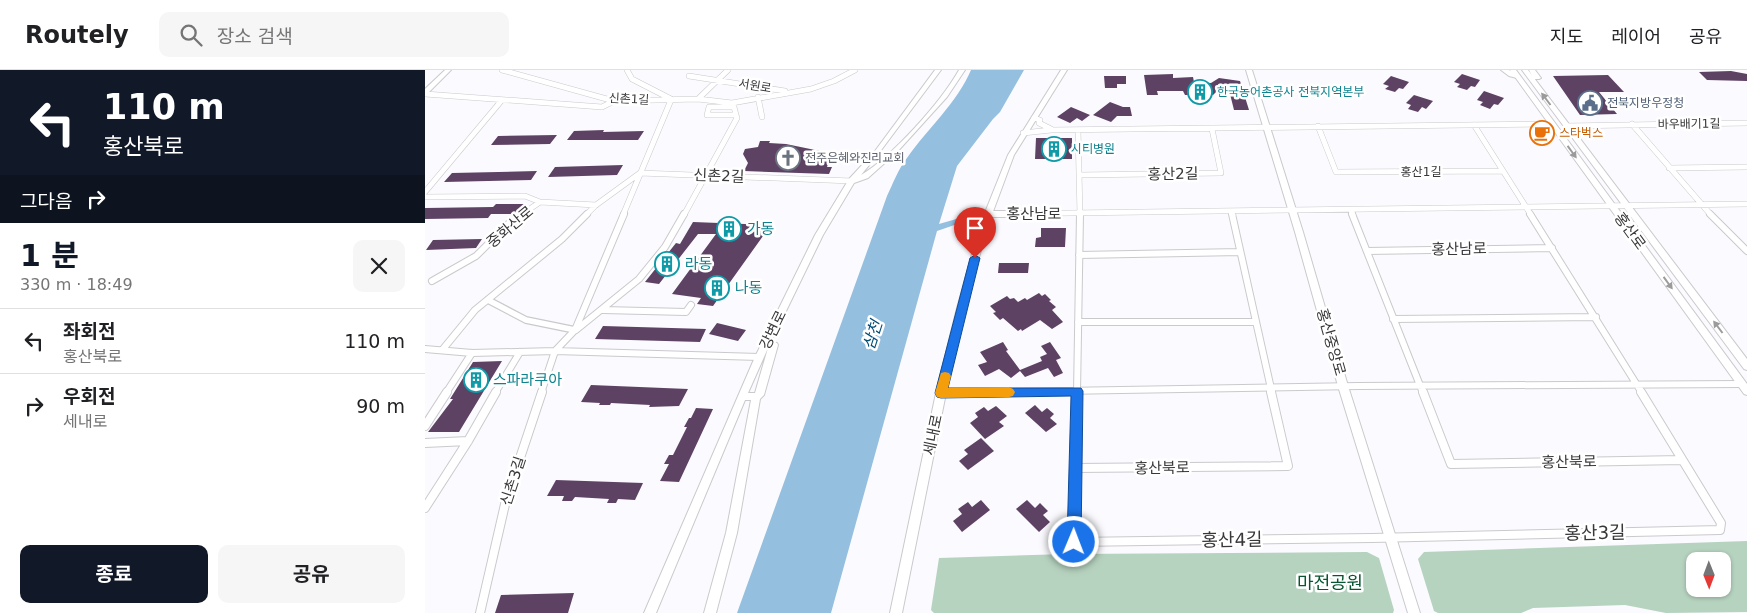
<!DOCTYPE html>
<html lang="ko">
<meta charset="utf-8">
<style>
body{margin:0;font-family:"DejaVu Sans","Noto Sans KR",sans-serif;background:#f6f6f6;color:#202124;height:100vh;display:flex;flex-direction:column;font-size:19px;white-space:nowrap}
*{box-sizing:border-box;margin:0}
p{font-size:16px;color:#757577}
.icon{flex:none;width:28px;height:28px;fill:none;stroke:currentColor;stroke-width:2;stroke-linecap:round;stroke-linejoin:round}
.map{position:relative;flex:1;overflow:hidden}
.panel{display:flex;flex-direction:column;background:#fff;width:425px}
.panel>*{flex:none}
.guide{background:#111827;color:#fff;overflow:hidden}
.needle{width:32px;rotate:179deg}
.controls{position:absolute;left:1261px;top:482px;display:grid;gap:10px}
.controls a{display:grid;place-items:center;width:45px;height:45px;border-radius:10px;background:#fff;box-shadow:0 1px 4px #0004;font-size:25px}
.pin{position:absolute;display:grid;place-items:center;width:42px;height:42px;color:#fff;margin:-51px -21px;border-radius:50% 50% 50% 0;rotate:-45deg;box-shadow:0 0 5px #0007}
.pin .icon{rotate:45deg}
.me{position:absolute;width:55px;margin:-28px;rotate:1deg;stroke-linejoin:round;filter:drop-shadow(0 0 4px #0008)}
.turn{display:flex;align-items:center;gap:18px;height:105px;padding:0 20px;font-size:22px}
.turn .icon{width:65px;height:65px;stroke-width:2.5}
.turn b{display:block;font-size:35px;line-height:42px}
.then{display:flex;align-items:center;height:48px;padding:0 20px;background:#0003;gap:10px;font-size:19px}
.round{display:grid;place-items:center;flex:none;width:52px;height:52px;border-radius:10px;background:#f6f6f6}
.headline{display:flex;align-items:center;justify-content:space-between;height:85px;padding:0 20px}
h1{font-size:30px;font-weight:700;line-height:38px;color:#111827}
.cta{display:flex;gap:10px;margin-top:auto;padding:10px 20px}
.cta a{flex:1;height:58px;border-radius:10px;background:#111827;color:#fff;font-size:20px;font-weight:700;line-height:58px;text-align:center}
.cta a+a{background:#f6f6f6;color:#202124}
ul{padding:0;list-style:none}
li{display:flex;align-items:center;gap:15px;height:65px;padding:0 20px;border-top:1px solid #e0e0e0}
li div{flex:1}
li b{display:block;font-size:19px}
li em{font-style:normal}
header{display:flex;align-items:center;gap:30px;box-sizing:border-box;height:70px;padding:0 25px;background:#fff;border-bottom:1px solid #e0e0e0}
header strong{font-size:24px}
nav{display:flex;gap:28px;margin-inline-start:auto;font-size:18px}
.search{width:350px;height:45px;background:#f6f6f6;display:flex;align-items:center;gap:12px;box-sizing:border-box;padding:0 18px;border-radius:10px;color:#757577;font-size:19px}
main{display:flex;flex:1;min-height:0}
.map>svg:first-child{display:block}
.green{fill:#b6d3bf;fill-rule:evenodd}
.water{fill:#94bfdf}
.building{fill:#5d4264}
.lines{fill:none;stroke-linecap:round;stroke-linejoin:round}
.pedestrian-casing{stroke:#cac9cc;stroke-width:8}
.minor-far2-casing{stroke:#cac9cc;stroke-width:6}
.minor-far1-casing{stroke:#cac9cc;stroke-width:8}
.minor-casing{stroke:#cac9cc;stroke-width:10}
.tertiary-casing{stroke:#cac9cc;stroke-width:2}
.secondary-casing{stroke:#cac9cc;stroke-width:2}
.pedestrian{stroke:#fff;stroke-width:5.5}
.minor-far2{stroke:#fff;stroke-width:5}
.minor-far1{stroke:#fff;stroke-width:6}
.minor{stroke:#fff;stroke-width:8}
.tertiary{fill:#fff;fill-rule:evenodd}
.secondary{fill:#fff;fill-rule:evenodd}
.oneway{fill:#9c9b9c}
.route{fill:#1a73e8;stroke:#114b97}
.slow{fill:#f59e0b}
.labels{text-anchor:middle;stroke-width:5;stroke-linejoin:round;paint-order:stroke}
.far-street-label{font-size:12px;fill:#383739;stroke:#fff}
.far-culture-label{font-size:12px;fill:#0d838f;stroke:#fff;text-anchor:start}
.far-service-label{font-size:12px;fill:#4e5e75;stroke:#fff;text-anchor:start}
.far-food-label{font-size:12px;fill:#c56008;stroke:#fff;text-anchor:start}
.far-worship-label{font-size:12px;fill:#5b616d;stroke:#fff;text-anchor:start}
.street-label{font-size:15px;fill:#383739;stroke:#fff}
.culture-label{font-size:15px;fill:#0d838f;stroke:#fff;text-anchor:start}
.water-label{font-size:16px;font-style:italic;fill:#004c76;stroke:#fff}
.near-street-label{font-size:18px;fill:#383739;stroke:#fff}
.near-park-label{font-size:18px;fill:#075630;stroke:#fff}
</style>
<header>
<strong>Routely</strong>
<div class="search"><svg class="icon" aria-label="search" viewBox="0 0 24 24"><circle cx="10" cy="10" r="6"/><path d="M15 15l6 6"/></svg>장소 검색</div>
<nav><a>지도</a><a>레이어</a><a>공유</a></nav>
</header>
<main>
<section class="panel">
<div class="guide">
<div class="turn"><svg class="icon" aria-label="left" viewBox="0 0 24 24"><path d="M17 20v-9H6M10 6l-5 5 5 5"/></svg><div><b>110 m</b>홍산북로</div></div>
<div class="then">그다음<svg class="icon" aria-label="right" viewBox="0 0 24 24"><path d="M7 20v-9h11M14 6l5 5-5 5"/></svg></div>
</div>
<div class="headline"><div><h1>1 분</h1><p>330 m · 18:49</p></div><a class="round"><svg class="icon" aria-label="close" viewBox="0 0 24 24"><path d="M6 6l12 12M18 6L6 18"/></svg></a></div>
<ul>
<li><svg class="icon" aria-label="left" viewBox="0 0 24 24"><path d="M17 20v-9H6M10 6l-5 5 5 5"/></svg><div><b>좌회전</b><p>홍산북로</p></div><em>110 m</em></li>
<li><svg class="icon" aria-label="right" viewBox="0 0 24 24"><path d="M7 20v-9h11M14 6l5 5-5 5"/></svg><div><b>우회전</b><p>세내로</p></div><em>90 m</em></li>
</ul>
<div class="cta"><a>종료</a><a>공유</a></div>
</section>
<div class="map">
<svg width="1322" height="543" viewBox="0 0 1322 543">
<rect width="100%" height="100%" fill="#fbfafe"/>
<path class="green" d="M1322,471V542L1241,543L1200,535L1108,538L1096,543H1013L1009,541L993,489L999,482ZM1298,491V519H1270V491Z
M942,482L954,488L969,540L968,543H509L506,540L514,488L641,484Z"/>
<path class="water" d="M546,0H599L575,42L568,49L532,96L514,154L545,145L544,150L512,161L406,543H312L462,126C468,114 473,99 482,88C503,58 532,33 546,0Z"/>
<path class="building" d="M1306,1L1322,4V11L1282,10L1274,2Z
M748,4V8L768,7L769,12L786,13L794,8L815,11L824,40H809L804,20H793L788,25H760L758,21H732L733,25H722L719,5Z
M1037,4L1055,10L1050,17L1046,16L1042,20L1032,17L1035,14L1029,12Z
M1183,5L1199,22H1174L1192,44L1155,45L1128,6Z
M679,6H701V14H692V18H680Z
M966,6L984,12L978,19L974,18L970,22L960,19L964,16L958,14Z
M1059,21L1079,28L1073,35L1069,34L1065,39L1055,35L1058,32L1052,30Z
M989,25L1008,31L1001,39L997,37L993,42L983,39L986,35L981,33Z
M685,32L698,37H705L707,46H692L686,52L668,45Z
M646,37L665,45L657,51L652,48L645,53L632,47Z
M179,60L178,62L219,61L213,70H142L149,61Z
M132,65L125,74L66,75L73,66Z
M611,68H647V89H610Z
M335,71H345L344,73L361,74L395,81L393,83H407L402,97H407L404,104L319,101L323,93L318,84L320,79L333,77Z
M198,95L192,105L123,107L130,97Z
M112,101L106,110L19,112L27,103Z
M71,134H101L89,144H66L63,148L0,149V138L68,137Z
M268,152L346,155L340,166H338L288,236L272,234L276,228L247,224L291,164H273L234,214L220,212L251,173L255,174Z
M616,158H641L640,177H610L611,168L616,167Z
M57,169L51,178L1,180L8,170Z
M574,193H604L603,203H573Z
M614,223L617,226L620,224L626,230L624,231L631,237L627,240L638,252L627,259L615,250L597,261L596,259L593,261L578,248L575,250L568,243L571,242L565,236L582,226L585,229L589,228L593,232L600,228L602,230Z
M292,253L321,260L313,271L284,264Z
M178,256L281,259L275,272L170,269Z
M578,272L583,280L581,281L595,300L617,291L615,287L622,284L616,276L625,272L636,288L631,290L638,303L629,307L623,298L600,307L595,301L586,308L574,299L560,306L553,295L562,292L555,282Z
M77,291L34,362H3L28,329H25L48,292Z
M166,315L263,319L254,336L224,337L225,335L186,333L185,335H174L175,333L156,332Z
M610,335L617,342L622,338L629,344L625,348L632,354L621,362L600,343Z
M571,336L582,346L574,352L579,356L560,369L545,353L553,347L550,343L559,337L563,341Z
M271,338L288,339L254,412L235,411L244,394H239L244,385H248L262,357H259L264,348H266Z
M556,368L569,381L543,400L534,391L543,384L539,380Z
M131,410L218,413L210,430L193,429L191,433H182L184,429L150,427L147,431H137L139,426H122Z
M556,430L565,440L537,462L528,451L537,444L533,439L543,432L547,437Z
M602,430L610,438L615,433L623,441L618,445L625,452L614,462L591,439Z
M149,523L143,543H70L76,525Z"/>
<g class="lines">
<defs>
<path id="pedestrian" d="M63,230L101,250L150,260"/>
<path id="minor-far2" d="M77,0L189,31L273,29L307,33L386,19L409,11L430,0
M202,0L207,9L246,29
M264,6L360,21
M0,24L177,37L189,31
M333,27L337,47
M273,29L303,0
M284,37H309L311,45H282Z
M609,48L615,50L614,53L626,59
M1207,54L1286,145
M1049,55L1106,145
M893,56L911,102L1077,101
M1141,56L1322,53
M653,60L655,145
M598,63L626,60L1127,54
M1244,98L1322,97
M654,105L796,103L787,59
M0,122L77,30
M0,127L100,126L115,132L96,145
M115,132L171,135
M926,140L928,145
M807,141L808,145
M563,144L1322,134
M161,145L171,135L215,103L427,111
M198,145L246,30
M259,145L312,48L311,45"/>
<path id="minor-far1" d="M563,144H596
M807,144L847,323
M927,144L998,323
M1105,144L1217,323
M1285,144L1322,181
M942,181L1127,178
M654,185L815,182
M7,211L51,186L83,154L98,144
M178,240L261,242L266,235
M968,249L1171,247
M653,252H831
M151,260L214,209L240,177L259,144
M0,279L47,283L130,281L334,287
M18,279L50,240L137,169L162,144
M21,323L47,283
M70,323L95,282
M116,323L130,281L150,260L199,144
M516,323L933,316L1316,314
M652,323L655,144"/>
<path id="minor" d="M652,322L649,472L947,468L1295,460L1296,453L1216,322
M998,322L1026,394L1257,390
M516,323L583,322
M0,356L22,322
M0,373L43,371
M651,398L863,396L846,322
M0,438L43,371L71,322
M55,543L81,430L117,322"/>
<path id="tertiary" d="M20,0H26L2,24L0,25V19Z
M510,0H516L454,83L436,105C467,87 516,32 534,0H540L522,27L473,81L443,108L429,113L398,165L346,272L352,273L353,275L339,325L335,329L312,463L291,543H279L301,463L326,330H320L231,543H219L330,287L390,165L424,109L450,81ZM343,278L330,323H323Z
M636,0H642L589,85L563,155L540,238L521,323L477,543H465L511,323L532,238L555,155L583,85Z
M821,0H827L878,162L923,316L995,543H983L913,316L870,162Z
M1085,0H1091L1322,314V325L1319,324Z
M1097,0H1103L1322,289V300L1319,299Z"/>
<path id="secondary" d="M1076,0H1084L1095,6L1092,8L1084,6Z
M1104,0H1110L1116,8L1114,9H1104V7L1107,6Z"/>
</defs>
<use href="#pedestrian" class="pedestrian-casing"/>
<use href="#minor-far2" class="minor-far2-casing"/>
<use href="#minor-far1" class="minor-far1-casing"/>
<use href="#minor" class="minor-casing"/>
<use href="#tertiary" class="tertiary-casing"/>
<use href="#secondary" class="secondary-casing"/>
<use href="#pedestrian" class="pedestrian"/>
<use href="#minor-far2" class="minor-far2"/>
<use href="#minor-far1" class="minor-far1"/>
<use href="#minor" class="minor"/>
<use href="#tertiary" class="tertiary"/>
<use href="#secondary" class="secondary"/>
</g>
<defs><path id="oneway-solid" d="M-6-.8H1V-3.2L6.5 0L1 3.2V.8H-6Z" transform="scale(1.25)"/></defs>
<g class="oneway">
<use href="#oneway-solid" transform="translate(1121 29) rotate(-127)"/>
<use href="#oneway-solid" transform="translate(1147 82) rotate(54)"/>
<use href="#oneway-solid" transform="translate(1243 213) rotate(54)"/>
<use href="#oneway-solid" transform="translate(1293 257) rotate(-127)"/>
</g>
<path class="route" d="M550,185L555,188L523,318H656L658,321L656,472L654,477L649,479L644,477L642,472L646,326L516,328L512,327L510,323L545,188Z"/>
<path class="slow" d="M520,302L524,303L526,306L523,318L584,317L588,319L590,322L588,326L584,327L516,328L512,327L510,323L516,303Z"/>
<defs>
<symbol id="building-ring" viewBox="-11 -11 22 22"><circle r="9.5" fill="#fff" stroke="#0f9aa8" stroke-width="1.5"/><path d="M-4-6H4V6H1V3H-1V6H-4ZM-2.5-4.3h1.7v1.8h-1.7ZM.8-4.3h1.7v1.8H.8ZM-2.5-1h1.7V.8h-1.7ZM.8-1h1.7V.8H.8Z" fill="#0f9aa8"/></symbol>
<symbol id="civic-ring" viewBox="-11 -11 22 22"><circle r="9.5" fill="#fff" stroke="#5c6f8a" stroke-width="1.5"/><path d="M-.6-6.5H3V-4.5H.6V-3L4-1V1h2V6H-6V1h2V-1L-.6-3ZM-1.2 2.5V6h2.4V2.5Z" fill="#5c6f8a"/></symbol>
<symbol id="cafe-ring" viewBox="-11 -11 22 22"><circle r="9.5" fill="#fff" stroke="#e8710a" stroke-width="1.5"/><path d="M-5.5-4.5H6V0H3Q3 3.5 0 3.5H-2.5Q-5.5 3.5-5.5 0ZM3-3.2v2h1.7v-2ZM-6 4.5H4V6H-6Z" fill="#e8710a"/></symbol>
<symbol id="church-ring" viewBox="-11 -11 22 22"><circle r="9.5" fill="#fff" stroke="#6b7280" stroke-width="1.5"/><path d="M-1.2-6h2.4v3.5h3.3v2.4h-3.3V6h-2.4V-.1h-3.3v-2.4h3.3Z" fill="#6b7280"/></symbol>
</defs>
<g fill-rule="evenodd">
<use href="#building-ring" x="761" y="8" width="28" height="28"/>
<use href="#civic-ring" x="1151" y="19" width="28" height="28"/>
<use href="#cafe-ring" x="1103" y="49" width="28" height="28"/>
<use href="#building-ring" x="615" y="65" width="28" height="28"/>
<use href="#church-ring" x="349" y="74" width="28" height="28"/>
<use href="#building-ring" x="290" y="145" width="28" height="28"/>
<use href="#building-ring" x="228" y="180" width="28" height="28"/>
<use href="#building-ring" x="278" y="204" width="28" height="28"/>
<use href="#building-ring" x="37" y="296" width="28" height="28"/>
</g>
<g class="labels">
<g class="far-street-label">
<text transform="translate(330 16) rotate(9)" y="4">서원로</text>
<text transform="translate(204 29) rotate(3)" y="4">신촌1길</text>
<text transform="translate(1264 54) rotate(-1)" y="4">바우배기1길</text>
<text x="996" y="106">홍산1길</text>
</g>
<g class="far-culture-label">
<text x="792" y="26">한국농어촌공사 전북지역본부</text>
<text x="646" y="83">시티병원</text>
</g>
<g class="far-service-label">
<text x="1182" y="37">전북지방우정청</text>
</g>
<g class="far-food-label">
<text x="1134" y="67">스타벅스</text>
</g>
<g class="far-worship-label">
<text x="380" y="92">전주은혜와진리교회</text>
</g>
<g class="street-label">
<text transform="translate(748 104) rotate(-1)" y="5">홍산2길</text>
<text transform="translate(294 106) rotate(2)" y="5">신촌2길</text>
<text x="609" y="149">홍산남로</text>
<text transform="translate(85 157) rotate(-40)" y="5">중화산로</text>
<text transform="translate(1205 161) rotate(54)" y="5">홍산로</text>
<text transform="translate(1034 179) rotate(-1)" y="5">홍산남로</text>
<text transform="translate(348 260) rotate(-64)" y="5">강변로</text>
<text transform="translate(906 272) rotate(74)" y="5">홍산중앙로</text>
<text transform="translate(508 365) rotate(-78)" y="5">세내로</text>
<text transform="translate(1144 392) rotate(-1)" y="5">홍산북로</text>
<text transform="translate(737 398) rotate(-1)" y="5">홍산북로</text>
<text transform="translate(88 411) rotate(-72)" y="5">신촌3길</text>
</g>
<g class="culture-label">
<text x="322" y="164">가동</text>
<text x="260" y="199">라동</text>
<text x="310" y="223">나동</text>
<text x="68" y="315">스파라쿠아</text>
</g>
<g class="water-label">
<text transform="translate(447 265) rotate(-72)" y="6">삼천</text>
</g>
<g class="near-street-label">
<text transform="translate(1170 463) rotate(-1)" y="6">홍산3길</text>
<text transform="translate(807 470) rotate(-1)" y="6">홍산4길</text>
</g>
<g class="near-park-label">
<text x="905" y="519">마전공원</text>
</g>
</g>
</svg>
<div class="controls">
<a><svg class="needle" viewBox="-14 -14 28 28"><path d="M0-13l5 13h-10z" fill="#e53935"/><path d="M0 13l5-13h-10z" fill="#757577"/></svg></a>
</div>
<div class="pin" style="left:550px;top:188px;background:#d93025"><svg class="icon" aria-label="arrive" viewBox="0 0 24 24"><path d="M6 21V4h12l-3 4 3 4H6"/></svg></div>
<svg class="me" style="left:649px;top:472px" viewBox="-20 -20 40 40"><circle r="17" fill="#1a73e8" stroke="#fff" stroke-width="3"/><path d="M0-11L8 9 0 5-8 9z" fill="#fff"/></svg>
</div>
</main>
